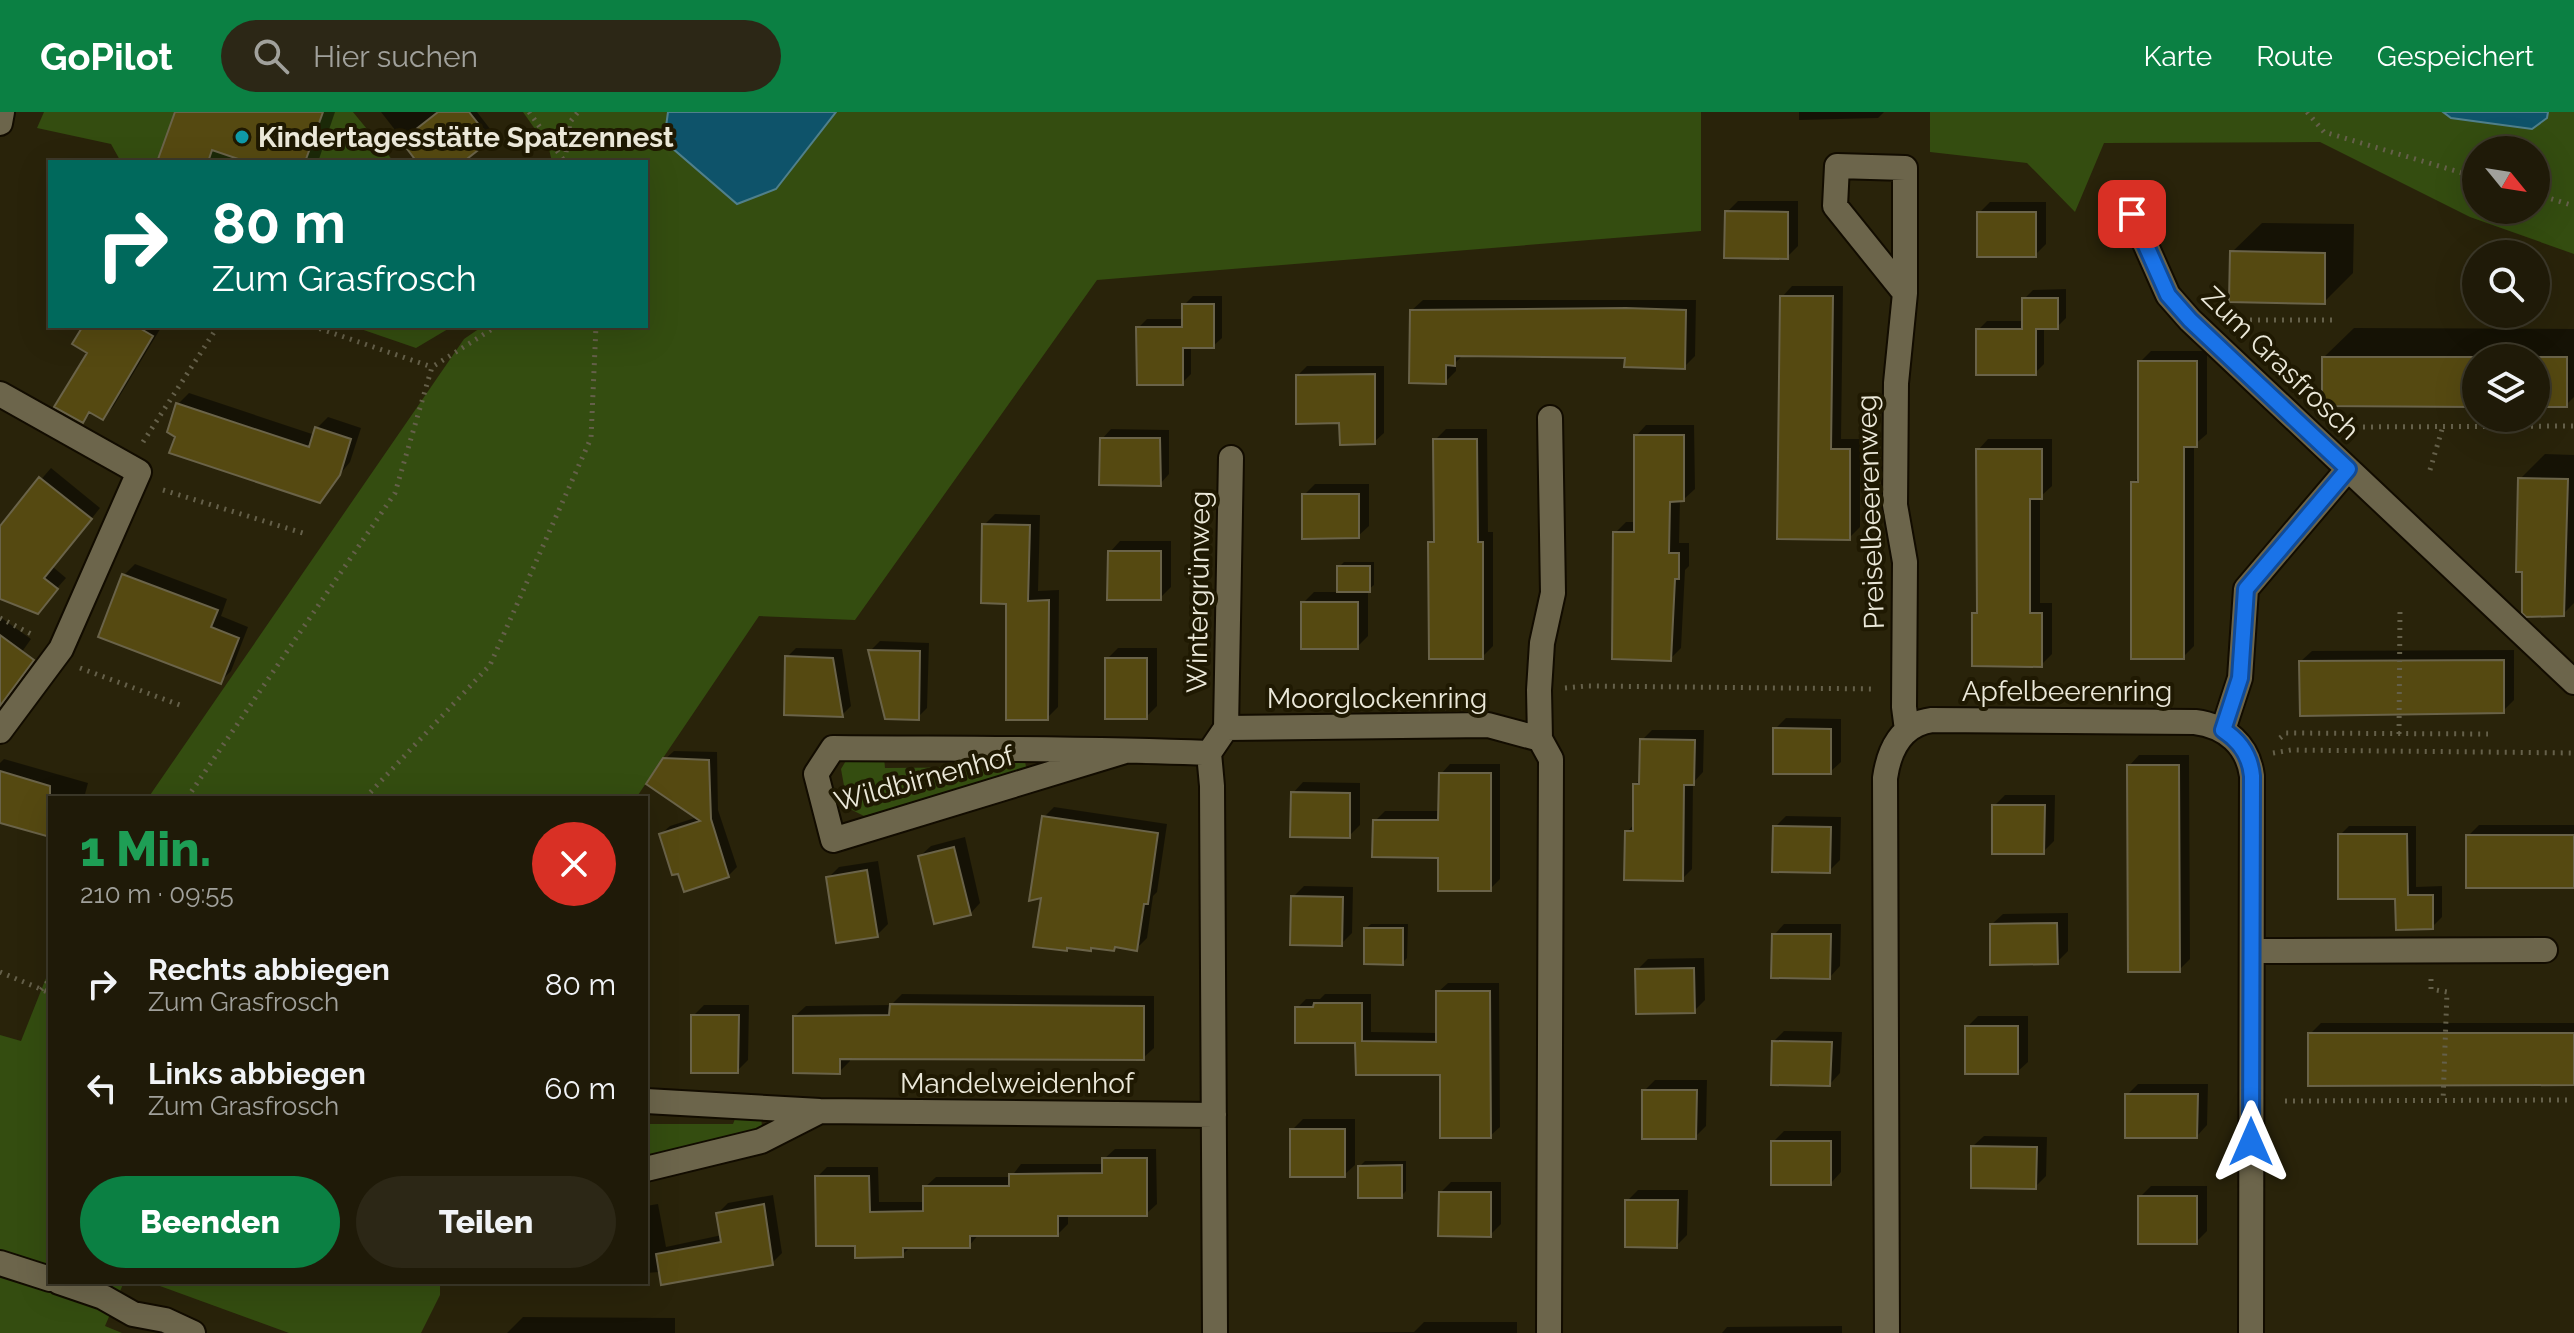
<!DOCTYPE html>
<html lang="de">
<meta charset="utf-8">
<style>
body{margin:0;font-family:Raleway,sans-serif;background:#2c2716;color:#f1f3f6;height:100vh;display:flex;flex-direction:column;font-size:30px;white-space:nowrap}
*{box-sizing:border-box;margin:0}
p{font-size:26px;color:#a1a19c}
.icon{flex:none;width:44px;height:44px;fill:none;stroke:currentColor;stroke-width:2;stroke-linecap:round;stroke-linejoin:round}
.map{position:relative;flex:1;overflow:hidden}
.details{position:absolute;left:48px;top:684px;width:600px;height:488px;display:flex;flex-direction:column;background:#1f1a08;border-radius:0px;box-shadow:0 8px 32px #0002,0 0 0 2px #3c3829}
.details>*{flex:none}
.hud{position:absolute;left:48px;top:48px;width:600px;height:168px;border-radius:0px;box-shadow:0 8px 32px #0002,0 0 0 2px #3c3829;background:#00695c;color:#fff;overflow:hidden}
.needle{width:52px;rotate:120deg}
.controls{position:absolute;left:2462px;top:24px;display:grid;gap:16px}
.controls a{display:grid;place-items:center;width:88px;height:88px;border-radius:50%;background:#1f1a08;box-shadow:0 8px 32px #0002,0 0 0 2px #3c3829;font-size:40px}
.pin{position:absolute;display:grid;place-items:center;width:68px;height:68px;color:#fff;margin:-34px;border-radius:16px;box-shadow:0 4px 12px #0006}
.me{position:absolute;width:88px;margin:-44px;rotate:0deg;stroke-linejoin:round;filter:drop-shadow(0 0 6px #0008)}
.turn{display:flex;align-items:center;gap:28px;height:168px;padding:0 32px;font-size:36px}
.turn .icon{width:104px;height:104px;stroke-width:2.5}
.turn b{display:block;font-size:56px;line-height:68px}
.round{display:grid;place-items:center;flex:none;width:84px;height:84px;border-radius:42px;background:#2c2716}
.overview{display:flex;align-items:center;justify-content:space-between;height:136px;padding:0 32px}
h1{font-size:48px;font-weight:800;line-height:60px;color:#1e9e55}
.primary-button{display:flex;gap:16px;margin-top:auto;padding:16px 32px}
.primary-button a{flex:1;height:92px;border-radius:48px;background:#0b8043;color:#fff;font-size:32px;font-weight:800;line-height:92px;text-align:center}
.primary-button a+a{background:#2c2716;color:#f1f3f6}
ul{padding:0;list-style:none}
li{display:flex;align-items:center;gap:24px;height:104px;padding:0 32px}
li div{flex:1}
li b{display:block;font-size:30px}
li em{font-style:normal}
header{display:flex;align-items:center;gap:48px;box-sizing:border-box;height:112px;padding:0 40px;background:#0b8043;color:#fff}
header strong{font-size:38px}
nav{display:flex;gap:44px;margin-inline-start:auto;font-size:28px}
.search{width:560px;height:72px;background:#2c2716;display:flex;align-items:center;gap:20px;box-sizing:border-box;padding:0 28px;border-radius:44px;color:#a1a19c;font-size:30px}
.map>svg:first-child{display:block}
.green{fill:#344d10;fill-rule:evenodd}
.water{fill:#0e536a;stroke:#50808b;stroke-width:2}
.shadow{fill:#0007}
.building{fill:#554911;stroke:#6a6349;stroke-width:2}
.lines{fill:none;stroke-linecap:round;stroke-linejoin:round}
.minor-casing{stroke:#120c00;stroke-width:28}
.path{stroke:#65604a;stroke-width:5;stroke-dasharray:2 6;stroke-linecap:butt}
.minor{stroke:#6c654b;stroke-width:24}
.route-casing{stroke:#114b97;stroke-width:20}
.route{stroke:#1a73e8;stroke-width:14}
.culture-dot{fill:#0f9aa8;stroke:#1f1902;stroke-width:3}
.labels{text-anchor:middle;stroke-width:8;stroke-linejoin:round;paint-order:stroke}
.poi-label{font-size:28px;font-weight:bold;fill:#ebe8d9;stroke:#1f1902;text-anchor:start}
.street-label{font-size:28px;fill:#ebe8d9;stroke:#1f1902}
</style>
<header>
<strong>GoPilot</strong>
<div class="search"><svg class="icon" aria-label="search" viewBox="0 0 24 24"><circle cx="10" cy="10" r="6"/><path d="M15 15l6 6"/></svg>Hier suchen</div>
<nav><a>Karte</a><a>Route</a><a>Gespeichert</a></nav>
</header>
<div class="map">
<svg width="2574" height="1221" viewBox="0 0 2574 1221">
<rect width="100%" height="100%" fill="#29230a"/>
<path class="green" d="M44,0H353L394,50H121L111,32L37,16Z
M523,0H668L664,29L776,77L836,0H1701V119L1097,168L855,508L759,504L636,686H148L464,227L483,214H646V50H552L549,37Z
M1930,0H2443L2451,6H2547L2548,0H2574V142L2470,105L2320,30L2104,31L2075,100L2027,51L1930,40ZM2476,38H2536V98H2476Z
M352,214H453L416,236Z
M1001,644H1024L1027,660L864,704L848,696L841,657L847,647L884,645L885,656L999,655Z
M50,856V1170H124L105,1214L122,1221H0V923L21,929Z
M738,999L761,1000L762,1017L646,1046V1002L649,1012H733Z
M149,1170H440V1183L421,1221H289Z"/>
<path class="water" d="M668,0H836L776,77L737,92L664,29Z
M2443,0H2548L2547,6L2532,17L2451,6Z"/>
<path class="shadow" d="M176,0H335L318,50H157Z
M381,0H477L494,22L460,50H420Z
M1799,0H1884L1878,6L1799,8Z
M1738,89H1798V134L1787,145L1727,100Z
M1990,90H2046V132L2035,143L1979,101Z
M2262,111L2354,112L2353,161L2324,190L2232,140Z
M1792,174H1843L1841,327H1860V415L1849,426L1782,185Z
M2066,177V206L2057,215H2044V252L2035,261L1978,218L1987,209H2024V187L2033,178Z
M1193,184H1222V226L1213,234H1191V262L1182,271L1138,216L1147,207H1184V193Z
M1423,188H1696L1695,244L1684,255L1627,244L1464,242L1456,250V259L1445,270L1412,198Z
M93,214H162L113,295L103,306L92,300L83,309Z
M2354,216L2574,217V285L2566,293H2536V246H2476V293L2324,245Z
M2151,239H2207V322L2194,333V534L2183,545L2133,371L2140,364V250Z
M1307,254H1384V321L1374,330L1341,309L1298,263Z
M189,281L315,323L317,316L328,305L361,316L350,350L319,388L178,324V292Z
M1646,313H1694L1695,377L1684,387L1680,388L1679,431H1689V454L1685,458L1681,536L1670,547L1615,421L1626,410H1636V324Z
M1111,317L1169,318V362L1160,372L1102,327Z
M1446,317H1487L1488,420H1493V534L1482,545L1430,431L1436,425L1435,328Z
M1988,327H2052V374L2040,385V491H2052V542L2041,553L1974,502L1979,497L1978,338Z
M2545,342L2574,343V491L2563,502L2520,367Z
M51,356L100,396L53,455L66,466L43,492L0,485V415Z
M1315,372H1369V414L1358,424L1304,383Z
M995,402L1040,403L1038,479L1059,478L1058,595L1047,606L984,413Z
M1120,429H1171V475L1160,486L1110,440Z
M1344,450H1374V473L1368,478V524L1357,535L1303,491L1314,480H1339V455Z
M135,452L227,487L221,504L248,515L231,559L220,570L100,524L124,463Z
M0,505L31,527L0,571Z
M880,529L929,531L927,596L918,605L870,539Z
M796,536L842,537L851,594L842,603L787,545Z
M1118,536H1157V594L1146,605L1107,547Z
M2514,538V588L2503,599L2301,549L2312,539Z
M1786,606L1841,607V650L1830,660L1775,617Z
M1652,618H1704L1703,660L1693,671L1692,757L1682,767L1627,720L1635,711V672L1641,667L1642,628Z
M674,639L717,640L718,698L737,755L728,764L661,722L670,714L698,705L664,648Z
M2139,643H2189L2190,847L2179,858L2129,654Z
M4,647L88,671L84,686H50V723L0,709V651Z
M1450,652H1500V767L1490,777L1440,744L1375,709L1385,699H1440L1441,662Z
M1303,670L1360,671V713L1349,724L1293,681Z
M2005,683H2055L2054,729L2043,740L1994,694Z
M1054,695L1167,712L1157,780L1153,784L1147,826L1136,837L1117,834L1114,837L1069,834L1066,837L1044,705Z
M1786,704L1841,705L1840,748L1829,759L1775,715Z
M2479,713H2574V774L2468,724Z
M2349,714H2416V775L2442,774V805L2432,815L2397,785L2340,723Z
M965,725L980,791L970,802L920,744L931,734Z
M878,749L888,812L877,823L828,766L839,755Z
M1304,774L1353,775L1352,821L1341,832L1293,785Z
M2068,801V839L2057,850L1992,812L2003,802Z
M1371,812H1408L1407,846L1402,851L1366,816Z
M1784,812H1841L1840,854L1830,865L1774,823Z
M1704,846L1705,888L1694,899L1637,858L1648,847Z
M1448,871H1499L1500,1015L1490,1024L1442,961L1357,929L1297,896L1306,887H1320L1325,882H1371V920L1438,921V880Z
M902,882L1154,884V936L1143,946L850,945V949L839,960L795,904L806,894L891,893Z
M704,893H749L748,948L737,959L693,904Z
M1978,904H2028V950L2017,960L1967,915Z
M2321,911H2574V971L2310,922Z
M1784,919L1842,920L1840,961L1830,972L1774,929Z
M1655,968H1707L1706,1014L1695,1025L1644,979Z
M2138,972H2208L2207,1013L2197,1024L2127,983Z
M1303,1007H1355V1053L1344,1063L1292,1018Z
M1784,1019H1841V1060L1831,1071L1773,1030Z
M1984,1024L2047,1025L2046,1064L2035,1075L1973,1034Z
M1115,1037H1156L1157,1092L1146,1102H1068V1112L1058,1122H979L969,1134H911L902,1143L857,1131L817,1065L827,1055H878L879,1090H925V1075L936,1065H1011L1021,1052H1104V1047Z
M1365,1049H1406V1079L1401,1084L1360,1054Z
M1451,1070H1501V1112L1490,1123L1441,1080Z
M2151,1074H2207V1119L2196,1130L2140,1085Z
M1638,1078H1688L1687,1123L1676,1134L1627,1089Z
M773,1083L782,1141L772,1151L646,1161V1094L658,1092L666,1135L722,1123L718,1101L728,1091Z
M523,1205L675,1206V1221H507Z
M1424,1210H1517V1221H1286L1414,1220Z
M1842,1214V1221H1722L1727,1215Z"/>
<path class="building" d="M175,0H323L305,50H247L212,38L208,50H157Z
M438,0H469L491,28L463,50H417L401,29Z
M1725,99L1788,100V147L1724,146Z
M1977,100H2036V145H1977Z
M2230,139L2325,141V192L2229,190Z
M1780,184H1833L1831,337H1850V428L1777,427Z
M2022,186H2058V217H2036V263H1976V217H2022Z
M1182,192H1214V236H1183V273H1137L1136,215H1182Z
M1626,196L1686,198L1685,257L1624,255L1625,246L1455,244V254L1446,253V272L1409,271L1410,198Z
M83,214H136L153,224L103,308L89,300L83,311L54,295L87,241L72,232Z
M2322,245H2476V295L2322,294Z
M2536,245H2567V295H2536Z
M2138,249H2197V335H2184V547H2131V370H2138Z
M1375,262V332L1340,333L1339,311L1296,312V263Z
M176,291L309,335L315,315L351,327L340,363L320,391L169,341L175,325L167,320Z
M1634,323H1684V389L1670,390L1669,441H1679V467H1675L1671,549L1612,547L1613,420H1634Z
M1100,326H1160L1161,374L1099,373Z
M1433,327H1477L1478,430H1483V547H1429L1428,430H1434Z
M1976,337H2042V387H2030V501H2042V555L1972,554V501H1977Z
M39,365L92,407L44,466L58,477L38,502L0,487V414Z
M2518,366L2568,367L2564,504L2526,505L2522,501V460H2516Z
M1302,382H1359V426L1302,427Z
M982,412L1030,413L1028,489L1049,488L1048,608H1006V492L981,491Z
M1108,439H1161V488H1107Z
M1337,454H1370V480H1337Z
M122,462L218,498L211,515L239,526L221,572L98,525Z
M1301,490H1358V537H1301Z
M0,523L34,548L0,594Z
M868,538L920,539L919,608L885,607Z
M785,544L833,546L843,605L784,603Z
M1105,546H1147V607H1105Z
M2504,548V601L2300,604L2299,549Z
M1773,616L1831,617V662H1773Z
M1640,627L1695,628L1694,673H1684L1683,769L1624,768L1625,719H1633V672H1639Z
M663,646L709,648L711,707L729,765L684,780L678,762L672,763L659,722L700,709L646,672Z
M2127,653H2179L2180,860H2128Z
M0,659L50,674V725L0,711Z
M1439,661H1491V779H1438V746L1372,745L1373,708H1438Z
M1291,680L1350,681V726L1290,725Z
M1992,693H2045L2044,742H1992Z
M1042,704L1158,721L1148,792H1144L1137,839L1115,835L1114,839L1091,836V839L1067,836V839L1033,835L1041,786L1029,789Z
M1773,714L1831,715L1830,761L1772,760Z
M2338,722H2407L2408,783H2433V817L2396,818L2395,787H2338Z
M2466,723H2574V776H2466Z
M954,735L971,803L934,812L918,744Z
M867,758L878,825L836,831L826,765Z
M1291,784L1343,785L1342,834L1290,833Z
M2057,811L2058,852L1990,853V812Z
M1364,816H1403V853L1364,852Z
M1772,822H1831L1830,867L1771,866Z
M1694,856L1695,901L1636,902L1635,857Z
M1436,879H1490L1491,1026H1440V963H1356L1355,931H1295V895H1313L1314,891H1362V929L1436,930Z
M890,892L1144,894V948L840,947V962L793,961V904L889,903Z
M691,903H739L738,961H691Z
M1965,914H2018V962H1965Z
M2308,921H2574V973L2308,974Z
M1772,929L1832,930L1830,974L1771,973Z
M1642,978H1697L1696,1027H1642Z
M2125,982H2198L2197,1026H2125Z
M1290,1017H1345V1065H1290Z
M1771,1029H1831V1073H1771Z
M1971,1034L2037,1035L2036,1077L1971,1076Z
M1102,1046H1147V1104H1058V1124H970V1136H903V1145L855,1146V1134H816L815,1064H869L870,1100L923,1099V1074H1009V1062L1102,1061Z
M1402,1053V1086H1358V1054Z
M1439,1080H1491V1125L1438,1124Z
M2138,1084H2197V1132H2138Z
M1625,1088H1678L1677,1136L1625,1135Z
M764,1092L773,1153L661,1173L656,1142L721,1130L716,1101Z"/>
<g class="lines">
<defs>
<path id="minor" d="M0,11L2,0
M2132,102L2168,183L2190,208L2574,570
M1905,181L1835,94L1837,54L1905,56V181L1896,271L1895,393L1905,450L1904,595L1907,618
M0,282L139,360L61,537L0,619
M1226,616L1231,346
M2223,618L2240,566L2246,477L2348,357
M1540,627L1539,578L1542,531L1553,481L1550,306
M1125,639L833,728L816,662L833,636C958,637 1084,636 1209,641
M2252,839L2545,838
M646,989L820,999L1214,1003
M646,1057L761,1029L818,1000
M0,1151L50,1167
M59,1170L103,1185L133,1202L165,1208L193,1221
M1215,1221L1212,674L1209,641L1226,616L1488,613L1540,627L1551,647L1549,1221
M1887,1221L1885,666C1889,638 1901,612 1932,608L2195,610C2226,614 2248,633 2252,664L2251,1221"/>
</defs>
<use href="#minor" class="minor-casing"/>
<path class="path" d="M529,0L565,50
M2307,0L2324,20L2476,65
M565,48L570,10L578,0
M2536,82L2574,94
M2234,208H2333
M312,214L432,255
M2347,315L2574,314
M143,330L218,214
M2430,358L2443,314
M163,378L306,422
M0,506L35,524
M80,556L185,595
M1565,576L1587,574L1875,577
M2399,622L2400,498
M2280,626L2286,621L2488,622
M2273,641L2291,638L2574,641
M187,686L395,381L432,255L497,214
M365,686L490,553L591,326L596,214
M0,860L50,881
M2431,867V877L2447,880L2443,989
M41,878L50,867
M2285,989L2567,988"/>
<use href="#minor" class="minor"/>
</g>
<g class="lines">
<defs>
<path id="route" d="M2132,102L2168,183L2190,208L2348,357L2246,477L2240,566L2223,618C2240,629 2250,643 2252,664L2251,1030"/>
</defs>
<use href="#route" class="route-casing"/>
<use href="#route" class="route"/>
</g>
<circle class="culture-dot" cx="242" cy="25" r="8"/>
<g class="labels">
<g class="poi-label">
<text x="258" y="35">Kindertagesstätte Spatzennest</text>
</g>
<g class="street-label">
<text transform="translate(2281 251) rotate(44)" y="10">Zum Grasfrosch</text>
<text transform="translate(1870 400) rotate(-92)" y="10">Preiselbeerenweg</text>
<text transform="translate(1198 480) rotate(-89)" y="10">Wintergrünweg</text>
<text x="2067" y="589">Apfelbeerenring</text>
<text x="1377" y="596">Moorglockenring</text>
<text transform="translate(924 666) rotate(-15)" y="10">Wildbirnenhof</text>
<text x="1017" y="981">Mandelweidenhof</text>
</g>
</g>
</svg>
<div class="controls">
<a><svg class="needle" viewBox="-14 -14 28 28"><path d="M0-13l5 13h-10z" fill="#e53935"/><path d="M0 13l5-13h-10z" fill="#a1a19c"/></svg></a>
<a><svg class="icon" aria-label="search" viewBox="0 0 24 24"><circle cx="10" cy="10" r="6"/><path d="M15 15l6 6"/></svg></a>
<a><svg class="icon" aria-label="layers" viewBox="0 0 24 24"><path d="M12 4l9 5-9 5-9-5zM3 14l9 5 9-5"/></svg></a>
</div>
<div class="pin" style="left:2132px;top:102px;background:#d93025"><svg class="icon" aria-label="arrive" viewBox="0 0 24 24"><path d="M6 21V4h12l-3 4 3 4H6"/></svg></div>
<svg class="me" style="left:2251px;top:1030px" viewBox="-20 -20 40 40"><path d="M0-17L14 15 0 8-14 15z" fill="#1a73e8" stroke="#fff" stroke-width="4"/></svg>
<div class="hud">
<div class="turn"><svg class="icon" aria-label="right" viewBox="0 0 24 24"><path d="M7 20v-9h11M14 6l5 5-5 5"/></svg><div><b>80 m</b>Zum Grasfrosch</div></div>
</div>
<section class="details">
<div class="overview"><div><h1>1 Min.</h1><p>210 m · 09:55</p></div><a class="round" style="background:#d93025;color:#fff"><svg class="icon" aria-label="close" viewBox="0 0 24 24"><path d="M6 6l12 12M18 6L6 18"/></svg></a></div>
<ul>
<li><svg class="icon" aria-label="right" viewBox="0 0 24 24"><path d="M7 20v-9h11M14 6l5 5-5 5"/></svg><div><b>Rechts abbiegen</b><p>Zum Grasfrosch</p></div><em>80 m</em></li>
<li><svg class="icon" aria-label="left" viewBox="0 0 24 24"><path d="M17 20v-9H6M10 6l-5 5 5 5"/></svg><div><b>Links abbiegen</b><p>Zum Grasfrosch</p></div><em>60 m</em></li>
</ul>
<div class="primary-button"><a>Beenden</a><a>Teilen</a></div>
</section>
</div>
